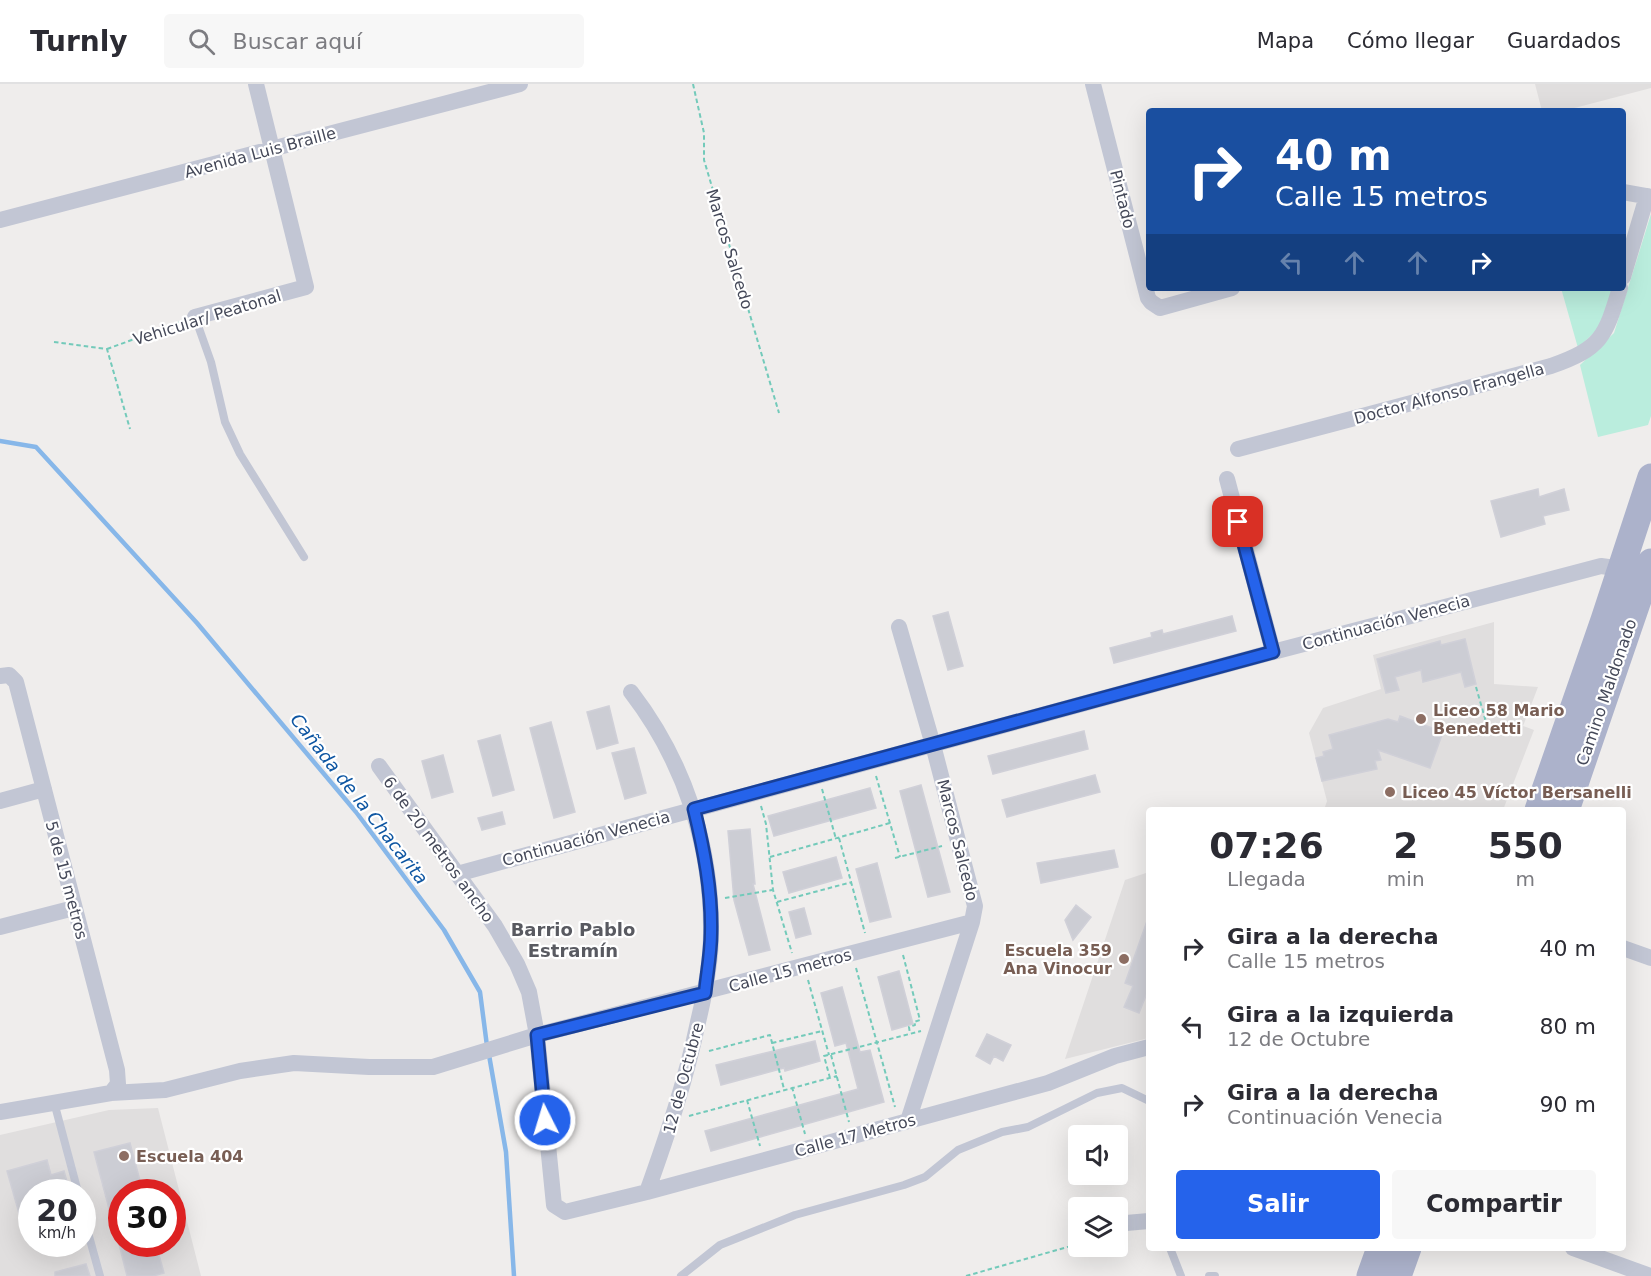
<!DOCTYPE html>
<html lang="es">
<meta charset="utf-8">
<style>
body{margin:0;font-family:"DejaVu Sans",sans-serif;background:#f7f7f7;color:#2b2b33;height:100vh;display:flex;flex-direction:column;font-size:22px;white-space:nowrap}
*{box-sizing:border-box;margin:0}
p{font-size:20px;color:#7c7c81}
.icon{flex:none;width:33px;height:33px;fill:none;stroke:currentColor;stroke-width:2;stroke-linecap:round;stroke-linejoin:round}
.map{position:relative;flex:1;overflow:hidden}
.drawer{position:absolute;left:1146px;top:723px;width:480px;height:444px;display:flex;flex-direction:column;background:#fff;border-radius:6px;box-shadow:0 6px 24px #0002}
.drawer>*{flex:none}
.hud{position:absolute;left:1146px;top:24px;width:480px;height:183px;border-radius:6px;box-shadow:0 6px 24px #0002;background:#1a4fa0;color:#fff;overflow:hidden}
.controls{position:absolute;left:1068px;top:1041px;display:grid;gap:12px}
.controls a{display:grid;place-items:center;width:60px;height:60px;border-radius:6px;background:#fff;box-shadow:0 6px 24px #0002;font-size:30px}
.speed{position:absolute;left:18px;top:1095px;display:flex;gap:12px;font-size:30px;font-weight:700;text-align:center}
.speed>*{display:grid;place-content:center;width:78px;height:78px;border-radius:50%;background:#fff;box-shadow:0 6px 24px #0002;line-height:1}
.speed small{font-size:15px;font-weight:400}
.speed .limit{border:9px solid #d22;background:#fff;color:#111}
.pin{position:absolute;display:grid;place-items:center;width:51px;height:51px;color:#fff;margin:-26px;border-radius:12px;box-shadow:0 3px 9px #0006}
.me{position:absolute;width:66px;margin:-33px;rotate:355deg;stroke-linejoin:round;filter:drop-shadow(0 0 4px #0008)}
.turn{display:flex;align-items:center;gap:21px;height:126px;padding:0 30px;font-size:27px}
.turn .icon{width:78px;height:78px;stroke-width:2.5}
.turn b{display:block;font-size:42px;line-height:51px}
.lanes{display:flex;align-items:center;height:57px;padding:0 30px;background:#0003;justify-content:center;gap:30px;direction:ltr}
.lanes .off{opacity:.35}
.eta{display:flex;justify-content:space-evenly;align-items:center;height:102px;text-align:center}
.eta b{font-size:36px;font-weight:800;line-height:42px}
.button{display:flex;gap:12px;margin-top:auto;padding:12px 30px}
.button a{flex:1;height:69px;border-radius:6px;background:#2563eb;color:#fff;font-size:24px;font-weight:800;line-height:69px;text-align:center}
.button a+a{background:#f7f7f7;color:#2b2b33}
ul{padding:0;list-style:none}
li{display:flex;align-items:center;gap:18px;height:78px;padding:0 30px}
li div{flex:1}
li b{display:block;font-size:22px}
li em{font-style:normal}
header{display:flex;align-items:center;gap:36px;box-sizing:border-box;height:84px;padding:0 30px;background:#fff;border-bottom:2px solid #e1e1e2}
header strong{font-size:28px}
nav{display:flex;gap:33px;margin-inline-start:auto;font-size:21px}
.search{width:420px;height:54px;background:#f7f7f7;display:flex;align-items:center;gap:15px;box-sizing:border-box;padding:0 21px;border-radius:6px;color:#7c7c81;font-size:22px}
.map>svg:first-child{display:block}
.education{fill:#e0dede;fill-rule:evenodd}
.green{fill:#baeddd}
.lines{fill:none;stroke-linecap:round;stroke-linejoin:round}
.stream{stroke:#87b7e9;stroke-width:4.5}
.building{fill:#cccdd4;stroke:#d0d0d8;stroke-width:1.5}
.path{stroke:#73caba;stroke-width:2;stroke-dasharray:4.5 3;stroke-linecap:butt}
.lane{stroke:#c2c6d4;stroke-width:8}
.street{stroke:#c2c6d4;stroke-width:16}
.primary{stroke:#acb2cb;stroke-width:27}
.route-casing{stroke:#184099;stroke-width:15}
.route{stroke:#2563eb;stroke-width:10}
.education-dot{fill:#8d6e63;stroke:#fff;stroke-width:2}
.labels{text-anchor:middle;stroke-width:4.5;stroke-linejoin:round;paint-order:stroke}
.street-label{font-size:16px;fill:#454959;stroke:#fff}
.education-label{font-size:16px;font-weight:bold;fill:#785e54;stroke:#fff;text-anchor:start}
.water-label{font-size:18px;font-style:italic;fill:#0e56a2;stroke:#fff}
.neighbourhood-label{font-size:18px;font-weight:bold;fill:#595a61;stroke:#fff}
</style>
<header>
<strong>Turnly</strong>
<div class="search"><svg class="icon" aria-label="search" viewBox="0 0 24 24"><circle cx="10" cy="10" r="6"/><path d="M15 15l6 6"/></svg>Buscar aquí</div>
<nav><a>Mapa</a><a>Cómo llegar</a><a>Guardados</a></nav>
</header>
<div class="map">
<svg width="1651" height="1192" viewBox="0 0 1651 1192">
<rect width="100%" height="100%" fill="#efedec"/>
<path class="education" d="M1535,0H1651V4L1563,27H1542Z
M1494,538V600L1538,603L1523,642L1534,646L1503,726H1324L1327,717L1309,649L1323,624L1381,605L1373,571Z
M1149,788V954L1065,975L1125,796Z
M158,1024L201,1192H0V1051L109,1026ZM32,1108H82V1160H32ZM122,1108H172V1160H122Z"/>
<path class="green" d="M1651,130V332L1648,341L1598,353L1580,281L1614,249Z
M1561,204H1613L1602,241L1578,264Z"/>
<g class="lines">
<path class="stream" d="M0,357L36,363L197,539L356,728L444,846L480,908L487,962
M489,971L506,1068L514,1192"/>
</g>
<path class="building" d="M1538,405L1539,413L1564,405L1569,426L1543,432L1545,440L1501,453L1491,417Z
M948,528L963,582L948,586L933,532Z
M1232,532L1236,547L1114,579L1110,564L1152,553L1151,549L1162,546L1163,550Z
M1465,555L1476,600L1465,603L1461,588L1423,598L1421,586L1395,593L1399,606L1386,609L1377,575L1440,557L1441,561Z
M609,622L618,659L597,665L587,628Z
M1400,632L1443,648L1430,684L1378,666L1381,676L1375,677L1377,685L1322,697L1316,674L1324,672L1323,668L1333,665L1329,651L1388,635L1398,638Z
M551,638L575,728L554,734L530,644Z
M1084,647L1088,665L993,690L988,672Z
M500,651L514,706L493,712L478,657Z
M634,664L646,709L625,715L612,669Z
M443,671L453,708L432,714L422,677Z
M1095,691L1100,708L1007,733L1002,716Z
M921,701L950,808L928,813L900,707Z
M870,704L876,724L774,752L768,732Z
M502,728L505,740L482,746L478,734Z
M750,745L755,800H753L770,866L749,871L734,816L728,747Z
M1114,766L1118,783L1041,799L1037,779Z
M836,773L842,794L789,809L783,788Z
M877,779L891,833L870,838L856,785Z
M1076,821L1091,833L1073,856L1065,836Z
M804,824L811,850L796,854L789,828Z
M1147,837L1149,838V904L1139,929L1124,923L1133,902L1125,899Z
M899,887L913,940L892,946L878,893Z
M842,903L860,968L870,966L884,1018L711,1067L705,1047L858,1005L846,959L835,962L821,909Z
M987,950L1011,961L1003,977L994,972L990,980L976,972Z
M815,957L820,977L785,987L784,984L721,1001L716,981Z
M130,1059L143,1108H122V1154L117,1155L94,1068Z
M47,1076L51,1091L64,1087L70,1108H32V1138L22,1140L7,1087Z
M119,1160H156L164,1189L153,1192H127Z
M86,1180L90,1192H55V1188Z"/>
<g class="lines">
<path class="path" d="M693,0L704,49V76L707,86L779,329
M54,258L107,265L130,345
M107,265L181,238
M1476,603L1486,638
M876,692L900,773
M822,705L836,755
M761,722L766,740L773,806L792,869
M839,754L865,849
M770,773L890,739
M895,774L942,762
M725,814L772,806
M777,818L852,798
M903,871L920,936L914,938L915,941L909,943L910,950
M856,884L895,1023
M808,896L829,971
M772,959L822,947
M709,967L770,951L784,1005
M831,971L849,1038
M830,994L824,972L921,947
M792,1003L805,1050
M747,1016L760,1062
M689,1032L837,992
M966,1192L1078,1160"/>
<path class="lane" d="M195,233L211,278L225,338L240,370L304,473
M54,1018L78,1108
M82,1127L100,1192
M1170,1164L1181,1192
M681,1192L720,1161L795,1131L904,1101L925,1093L958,1066L1002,1048L1028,1043L1097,1009L1122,1004L1149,1017
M1209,1192H1215"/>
<path class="street" d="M1093,0L1148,214L1151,218L1160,224L1232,204
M1623,108L1651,113
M0,136L520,0
M1623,193L1647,112
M195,233L306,203L256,0
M1238,365L1551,282C1602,264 1605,253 1620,204
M1227,395L1273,568
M899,543L933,661L975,822L972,838L908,1037
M0,592L9,591L16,598L117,986L118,1000L111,1009L0,1028
M631,608C684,677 712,761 711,849C711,878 705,909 698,938C686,996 667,1052 647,1108
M379,682L495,842L517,880L529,908L537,951L554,1121L565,1128L647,1108L1048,999L1115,972L1149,963
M0,717L44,705
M457,790L1273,568L1601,482L1630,486
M0,843L74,824
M1623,864L1651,874
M111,1009L165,1006L240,987L294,979L369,983H433L537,951L972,838
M1118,1143L1126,1139L1149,1137
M1573,1164L1650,1192"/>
<path class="primary" d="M1538,726L1604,536L1651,393
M1566,726L1651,478
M1370,1192L1380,1164
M1398,1192L1408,1164"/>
</g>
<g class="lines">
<defs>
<path id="route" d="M545,1036L537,951L705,909C707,889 711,869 711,849C712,807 704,766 694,725L1273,568L1238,438"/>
</defs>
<use href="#route" class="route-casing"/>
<use href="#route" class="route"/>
</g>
<g class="education-dot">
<circle cx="1421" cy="635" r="6"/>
<circle cx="1390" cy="708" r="6"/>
<circle cx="1124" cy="875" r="6"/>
<circle cx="124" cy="1072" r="6"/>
</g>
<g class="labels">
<g class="street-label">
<text transform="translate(260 68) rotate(-15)" y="6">Avenida Luis Braille</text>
<text transform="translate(1123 115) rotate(76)" y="6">Pintado</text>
<text transform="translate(730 165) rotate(73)" y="6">Marcos Salcedo</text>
<text transform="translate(207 233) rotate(-17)" y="6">Vehicular/ Peatonal</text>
<text transform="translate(1449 309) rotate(-15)" y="6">Doctor Alfonso Frangella</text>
<text transform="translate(1386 538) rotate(-15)" y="6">Continuación Venecia</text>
<text transform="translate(1606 608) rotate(-71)" y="6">Camino Maldonado</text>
<text transform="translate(586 754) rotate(-15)" y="6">Continuación Venecia</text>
<text transform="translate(958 756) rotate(76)" y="6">Marcos Salcedo</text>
<text transform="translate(439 765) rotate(54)" y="6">6 de 20 metros ancho</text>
<text transform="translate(67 796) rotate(75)" y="6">5 de 15 metros</text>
<text transform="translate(790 886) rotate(-15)" y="6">Calle 15 metros</text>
<text transform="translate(683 994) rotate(-75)" y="6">12 de Octubre</text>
<text transform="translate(855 1051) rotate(-15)" y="6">Calle 17 Metros</text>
</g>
<g class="education-label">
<text x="1433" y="632">Liceo 58 Mario<tspan x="1433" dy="18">Benedetti</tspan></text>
<text x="1402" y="714">Liceo 45 Víctor Bersanelli</text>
<text x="1112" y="872" text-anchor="end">Escuela 359<tspan x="1112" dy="18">Ana Vinocur</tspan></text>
<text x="136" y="1078">Escuela 404</text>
</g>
<g class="water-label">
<text transform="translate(359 715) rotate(52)" y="6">Cañada de la Chacarita</text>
</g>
<g class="neighbourhood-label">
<text x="573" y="852">Barrio Pablo<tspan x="573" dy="21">Estramín</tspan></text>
</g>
</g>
</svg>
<div class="controls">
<a><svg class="icon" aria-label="sound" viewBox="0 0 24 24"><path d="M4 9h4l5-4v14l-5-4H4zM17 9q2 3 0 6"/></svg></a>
<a><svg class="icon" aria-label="layers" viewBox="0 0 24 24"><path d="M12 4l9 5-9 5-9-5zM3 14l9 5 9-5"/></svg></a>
</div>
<div class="speed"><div>20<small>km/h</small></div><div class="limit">30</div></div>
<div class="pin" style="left:1238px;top:438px;background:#d93025"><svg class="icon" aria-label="arrive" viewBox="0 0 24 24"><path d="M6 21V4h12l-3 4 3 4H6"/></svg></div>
<svg class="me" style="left:545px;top:1036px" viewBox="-20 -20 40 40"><circle r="17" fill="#2563eb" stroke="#fff" stroke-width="3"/><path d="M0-11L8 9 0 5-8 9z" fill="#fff"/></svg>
<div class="hud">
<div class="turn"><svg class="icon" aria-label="right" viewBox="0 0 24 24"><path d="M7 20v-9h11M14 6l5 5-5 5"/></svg><div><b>40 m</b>Calle 15 metros</div></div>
<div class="lanes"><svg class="icon off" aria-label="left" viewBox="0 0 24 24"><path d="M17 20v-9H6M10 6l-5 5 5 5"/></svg><svg class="icon off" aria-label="ahead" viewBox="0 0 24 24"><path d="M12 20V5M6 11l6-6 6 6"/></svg><svg class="icon off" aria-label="ahead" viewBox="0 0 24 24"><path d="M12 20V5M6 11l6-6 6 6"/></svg><svg class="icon" aria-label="right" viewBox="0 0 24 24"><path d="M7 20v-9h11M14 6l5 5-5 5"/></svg></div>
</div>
<section class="drawer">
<div class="eta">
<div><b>07:26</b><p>Llegada</p></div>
<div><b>2</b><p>min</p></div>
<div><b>550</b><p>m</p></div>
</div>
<ul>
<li><svg class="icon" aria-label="right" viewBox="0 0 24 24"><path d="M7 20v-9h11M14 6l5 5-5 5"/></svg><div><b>Gira a la derecha</b><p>Calle 15 metros</p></div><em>40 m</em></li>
<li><svg class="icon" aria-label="left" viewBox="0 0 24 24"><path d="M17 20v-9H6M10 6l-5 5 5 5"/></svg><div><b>Gira a la izquierda</b><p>12 de Octubre</p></div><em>80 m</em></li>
<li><svg class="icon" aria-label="right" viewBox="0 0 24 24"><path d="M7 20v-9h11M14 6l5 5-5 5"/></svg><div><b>Gira a la derecha</b><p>Continuación Venecia</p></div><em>90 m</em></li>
</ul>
<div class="button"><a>Salir</a><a>Compartir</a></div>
</section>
</div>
